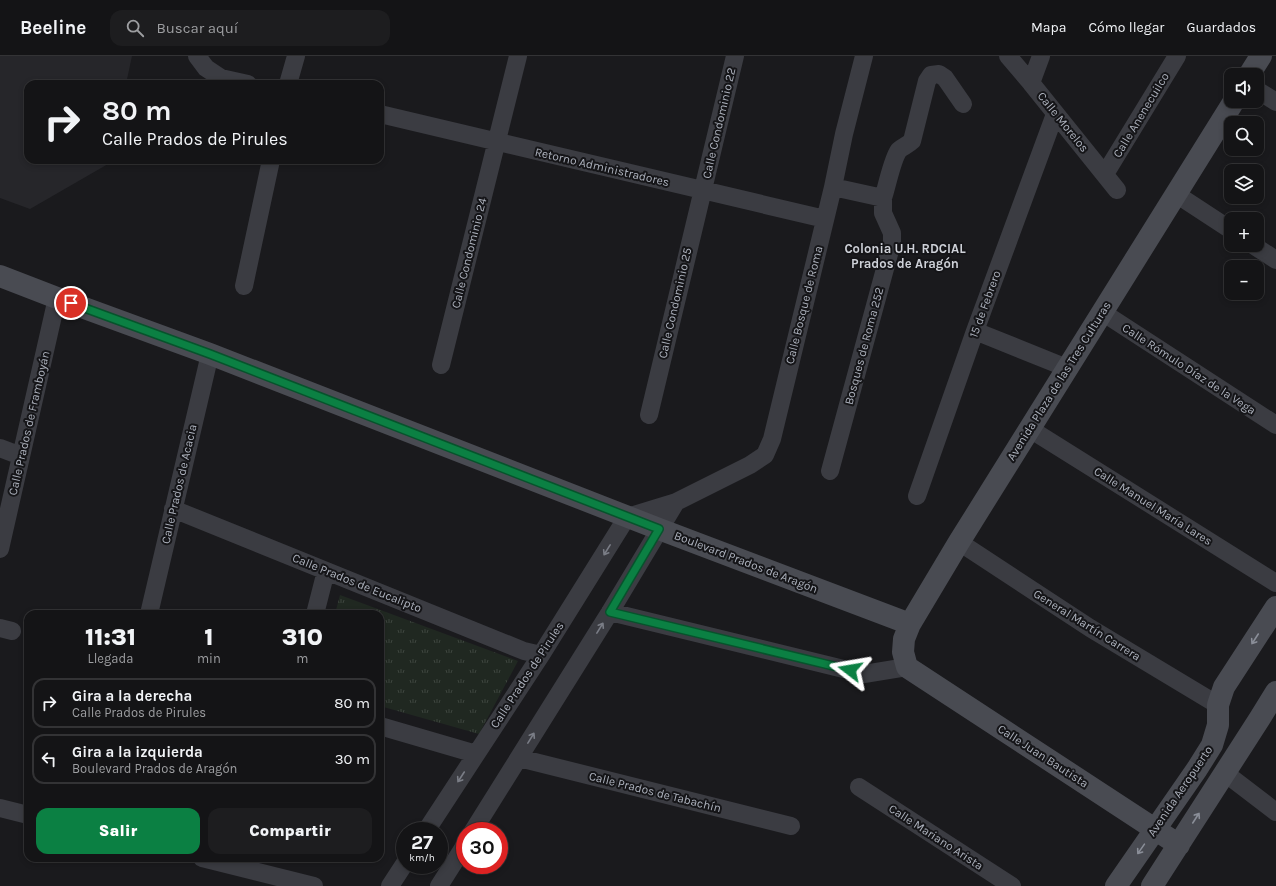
<!DOCTYPE html>
<html lang="es">
<meta charset="utf-8">
<style>
body{margin:0;font-family:Karla,sans-serif;background:#1d1d1f;color:#f1f3f6;height:100vh;display:flex;flex-direction:column;font-size:15px;white-space:nowrap}
*{box-sizing:border-box;margin:0}
p{font-size:13px;color:#9d9ea1}
.icon{flex:none;width:22px;height:22px;fill:none;stroke:currentColor;stroke-width:2;stroke-linecap:round;stroke-linejoin:round}
.map{position:relative;flex:1;overflow:hidden}
.drawer{position:absolute;left:24px;top:554px;width:360px;height:252px;display:flex;flex-direction:column;background:#141416;border-radius:12px;box-shadow:0 2px 6px #0003,0 0 0 1px #333335}
.drawer>*{flex:none}
.top-card{position:absolute;left:24px;top:24px;width:360px;height:84px;border-radius:12px;box-shadow:0 2px 6px #0003,0 0 0 1px #333335;background:#141416;color:#f1f3f6;overflow:hidden}
.fabs{position:absolute;left:1224px;top:12px;display:grid;gap:8px}
.fabs a{display:grid;place-items:center;width:40px;height:40px;border-radius:8px;background:#141416;box-shadow:0 2px 6px #0003,0 0 0 1px #333335;font-size:20px}
.speed{position:absolute;left:396px;top:766px;display:flex;gap:8px;font-size:20px;font-weight:700;text-align:center}
.speed>*{display:grid;place-content:center;width:52px;height:52px;border-radius:50%;background:#141416;box-shadow:0 2px 6px #0003,0 0 0 1px #333335;line-height:1}
.speed small{font-size:10px;font-weight:400}
.speed .limit{border:6px solid #d22;background:#fff;color:#111}
.pin{position:absolute;display:grid;place-items:center;width:34px;height:34px;color:#fff;margin:-17px;border:2px solid #fff;border-radius:50%;box-shadow:0 1px 4px #0007}
.me{position:absolute;width:44px;margin:-22px;rotate:284deg;stroke-linejoin:round;filter:drop-shadow(0 0 3px #0008)}
.turn{display:flex;align-items:center;gap:14px;height:84px;padding:0 12px;font-size:18px}
.turn .icon{width:52px;height:52px;stroke-width:2.5}
.turn b{display:block;font-size:28px;line-height:34px}
.eta{display:flex;justify-content:space-evenly;align-items:center;height:68px;text-align:center}
.eta b{font-size:24px;font-weight:800;line-height:28px}
.button{display:flex;gap:8px;margin-top:auto;padding:8px 12px}
.button a{flex:1;height:46px;border-radius:12px;background:#0b8043;color:#fff;font-size:16px;font-weight:800;line-height:46px;text-align:center}
.button a+a{background:#1d1d1f;color:#f1f3f6}
ul{padding:0;list-style:none}
li{display:flex;align-items:center;gap:12px;height:50px;margin:0 8px 6px;padding:0 4px;border:2px solid #333335;border-radius:12px}
li div{flex:1}
li b{display:block;font-size:15px}
li em{font-style:normal}
header{display:flex;align-items:center;gap:24px;box-sizing:border-box;height:56px;padding:0 20px;background:#141416;border-bottom:1px solid #333335}
header strong{font-size:19px}
nav{display:flex;gap:22px;margin-inline-start:auto;font-size:14px}
.search{width:280px;height:36px;background:#1d1d1f;display:flex;align-items:center;gap:10px;box-sizing:border-box;padding:0 14px;border-radius:12px;color:#9d9ea1;font-size:15px}
.map>svg:first-child{display:block}
.built{fill:#26262a}
.grass{fill:url(#grass-tufts)}
.lines{fill:none;stroke-linecap:round;stroke-linejoin:round}
.street{stroke:#3b3c42;stroke-width:18}
.secondary{stroke:#494b52;stroke-width:22}
.oneway{stroke:#7a7d86}
.oneway2{stroke:#8a8e98}
.route-casing{stroke:#07532c;stroke-width:10}
.route{stroke:#0b8043;stroke-width:7}
.labels{text-anchor:middle;stroke-width:4;stroke-linejoin:round;paint-order:stroke}
.street-label{font-size:12px;fill:#adb2bd;stroke:#151518}
.neighbourhood-label{font-size:13px;font-weight:bold;fill:#ced1d8;stroke:#151518}
</style>
<header>
<strong>Beeline</strong>
<div class="search"><svg class="icon" aria-label="search" viewBox="0 0 24 24"><circle cx="10" cy="10" r="6"/><path d="M15 15l6 6"/></svg>Buscar aquí</div>
<nav><a>Mapa</a><a>Cómo llegar</a><a>Guardados</a></nav>
</header>
<div class="map">
<svg width="1276" height="830" viewBox="0 0 1276 830">
<defs>
<pattern id="grass-tufts" width="24" height="20" patternUnits="userSpaceOnUse"><rect width="24" height="20" fill="#202821"/><path d="M3 7l-1-3M5 7V3M7 7l1-3M15 17l-1-3M17 17v-4M19 17l1-3" fill="none" stroke="#3e453f"/></pattern>
</defs>
<rect width="100%" height="100%" fill="#1a1a1d"/>
<path class="built" d="M0,0H132L126,28H28V104H109L108,108L30,153L0,142Z"/>
<path class="grass" d="M340,539L518,605L479,678L380,650V558H335Z"/>
<g class="lines">
<path class="street" d="M197,0L206,12L221,22L248,28
M1008,0L1031,27L1117,134
M1031,27L1041,0
M288,28L296,0
M1257,34L1276,46
M380,58L825,163
M1105,118L1177,0
M1176,138L1231,174
M883,142C887,131 892,103 899,94C902,91 908,89 912,85L927,25L931,19L939,18L945,22L963,48
M1253,189L1276,204
M244,230L271,104
M1102,256L1276,369
M975,275L1067,312
M441,309L518,0
M649,359L735,0
M1030,373L1276,527
M0,392L21,400
M830,415L892,187V177L883,157V142L833,131
M917,440L975,275L1055,58
M173,453L524,595L541,599
M959,486L1090,572L1218,649
M0,493L57,242
M610,556L864,618L907,611
M149,558L210,298
M315,558L326,515
M0,572L12,575
M380,670L476,698
M519,702L791,770
M1225,717L1276,756
M859,731L1012,830
M0,752L28,759
M426,775L541,599L627,461L676,446L750,409L765,399L772,383L833,131L844,78L864,0
M473,775L610,556L676,446
M202,802L314,830
M390,830L405,807
M439,830L465,789"/>
<path class="secondary" d="M1249,19L1261,0
M0,220L57,242L210,298L659,473L910,568
M1179,789L907,611L903,596L904,583L910,568L959,486L1234,45
M1116,830L1197,713L1212,689L1218,669V649L1224,631L1276,551
M1152,830L1260,662L1276,636"/>
</g>
<defs><path id="oneway-shaft" d="M-6 0H5M1.5-3L5.5 0L1.5 3" fill="none" stroke-width="1.6" stroke-linecap="round" stroke-linejoin="round"/></defs>
<g class="oneway">
<use href="#oneway-shaft" transform="translate(607 494) rotate(122)"/>
<use href="#oneway-shaft" transform="translate(600 572) rotate(-58)"/>
<use href="#oneway-shaft" transform="translate(531 682) rotate(-58)"/>
<use href="#oneway-shaft" transform="translate(461 721) rotate(123)"/>
</g>
<g class="oneway2">
<use href="#oneway-shaft" transform="translate(1255 583) rotate(123)"/>
<use href="#oneway-shaft" transform="translate(1196 762) rotate(-57)"/>
<use href="#oneway-shaft" transform="translate(1141 793) rotate(125)"/>
</g>
<g class="lines">
<defs>
<path id="route" d="M71,247L210,298L659,473L610,556L850,614"/>
</defs>
<use href="#route" class="route-casing"/>
<use href="#route" class="route"/>
</g>
<g class="labels">
<g class="street-label">
<text transform="translate(1141 59) rotate(-59)" y="4">Calle Anenecuilco</text>
<text transform="translate(1063 66) rotate(51)" y="4">Calle Morelos</text>
<text transform="translate(719 67) rotate(-77)" y="4">Calle Condominio 22</text>
<text transform="translate(602 111) rotate(13)" y="4">Retorno Administradores</text>
<text transform="translate(469 197) rotate(-76)" y="4">Calle Condominio 24</text>
<text transform="translate(675 247) rotate(-77)" y="4">Calle Condominio 25</text>
<text transform="translate(985 248) rotate(-70)" y="4">15 de Febrero</text>
<text transform="translate(804 249) rotate(-76)" y="4">Calle Bosque de Roma</text>
<text transform="translate(864 290) rotate(-75)" y="4">Bosques de Roma 252</text>
<text transform="translate(1189 313) rotate(33)" y="4">Calle Rómulo Díaz de la Vega</text>
<text transform="translate(1059 325) rotate(-58)" y="4">Avenida Plaza de las Tres Culturas</text>
<text transform="translate(29 367) rotate(-77)" y="4">Calle Prados de Framboyán</text>
<text transform="translate(179 428) rotate(-77)" y="4">Calle Prados de Acacia</text>
<text transform="translate(1153 450) rotate(32)" y="4">Calle Manuel María Lares</text>
<text transform="translate(746 506) rotate(21)" y="4">Boulevard Prados de Aragón</text>
<text transform="translate(357 527) rotate(22)" y="4">Calle Prados de Eucalipto</text>
<text transform="translate(1087 569) rotate(32)" y="4">General Martín Carrera</text>
<text transform="translate(527 619) rotate(-57)" y="4">Calle Prados de Pirules</text>
<text transform="translate(1043 700) rotate(33)" y="4">Calle Juan Bautista</text>
<text transform="translate(1180 735) rotate(-56)" y="4">Avenida Aeropuerto</text>
<text transform="translate(655 736) rotate(14)" y="4">Calle Prados de Tabachín</text>
<text transform="translate(936 781) rotate(33)" y="4">Calle Mariano Arista</text>
</g>
<g class="neighbourhood-label">
<text x="905" y="197">Colonia U.H. RDCIAL<tspan x="905" dy="15">Prados de Aragón</tspan></text>
</g>
</g>
</svg>
<div class="fabs">
<a><svg class="icon" aria-label="sound" viewBox="0 0 24 24"><path d="M4 9h4l5-4v14l-5-4H4zM17 9q2 3 0 6"/></svg></a>
<a><svg class="icon" aria-label="search" viewBox="0 0 24 24"><circle cx="10" cy="10" r="6"/><path d="M15 15l6 6"/></svg></a>
<a><svg class="icon" aria-label="layers" viewBox="0 0 24 24"><path d="M12 4l9 5-9 5-9-5zM3 14l9 5 9-5"/></svg></a>
<a>+</a>
<a>−</a>
</div>
<div class="speed"><div>27<small>km/h</small></div><div class="limit">30</div></div>
<div class="pin" style="left:71px;top:247px;background:#d93025"><svg class="icon" aria-label="arrive" viewBox="0 0 24 24"><path d="M6 21V4h12l-3 4 3 4H6"/></svg></div>
<svg class="me" style="left:850px;top:614px" viewBox="-20 -20 40 40"><path d="M0-17L14 15 0 8-14 15z" fill="#0b8043" stroke="#fff" stroke-width="4"/></svg>
<div class="top-card">
<div class="turn"><svg class="icon" aria-label="right" viewBox="0 0 24 24"><path d="M7 20v-9h11M14 6l5 5-5 5"/></svg><div><b>80 m</b>Calle Prados de Pirules</div></div>
</div>
<section class="drawer">
<div class="eta">
<div><b>11:31</b><p>Llegada</p></div>
<div><b>1</b><p>min</p></div>
<div><b>310</b><p>m</p></div>
</div>
<ul>
<li><svg class="icon" aria-label="right" viewBox="0 0 24 24"><path d="M7 20v-9h11M14 6l5 5-5 5"/></svg><div><b>Gira a la derecha</b><p>Calle Prados de Pirules</p></div><em>80 m</em></li>
<li><svg class="icon" aria-label="left" viewBox="0 0 24 24"><path d="M17 20v-9H6M10 6l-5 5 5 5"/></svg><div><b>Gira a la izquierda</b><p>Boulevard Prados de Aragón</p></div><em>30 m</em></li>
</ul>
<div class="button"><a>Salir</a><a>Compartir</a></div>
</section>
</div>
